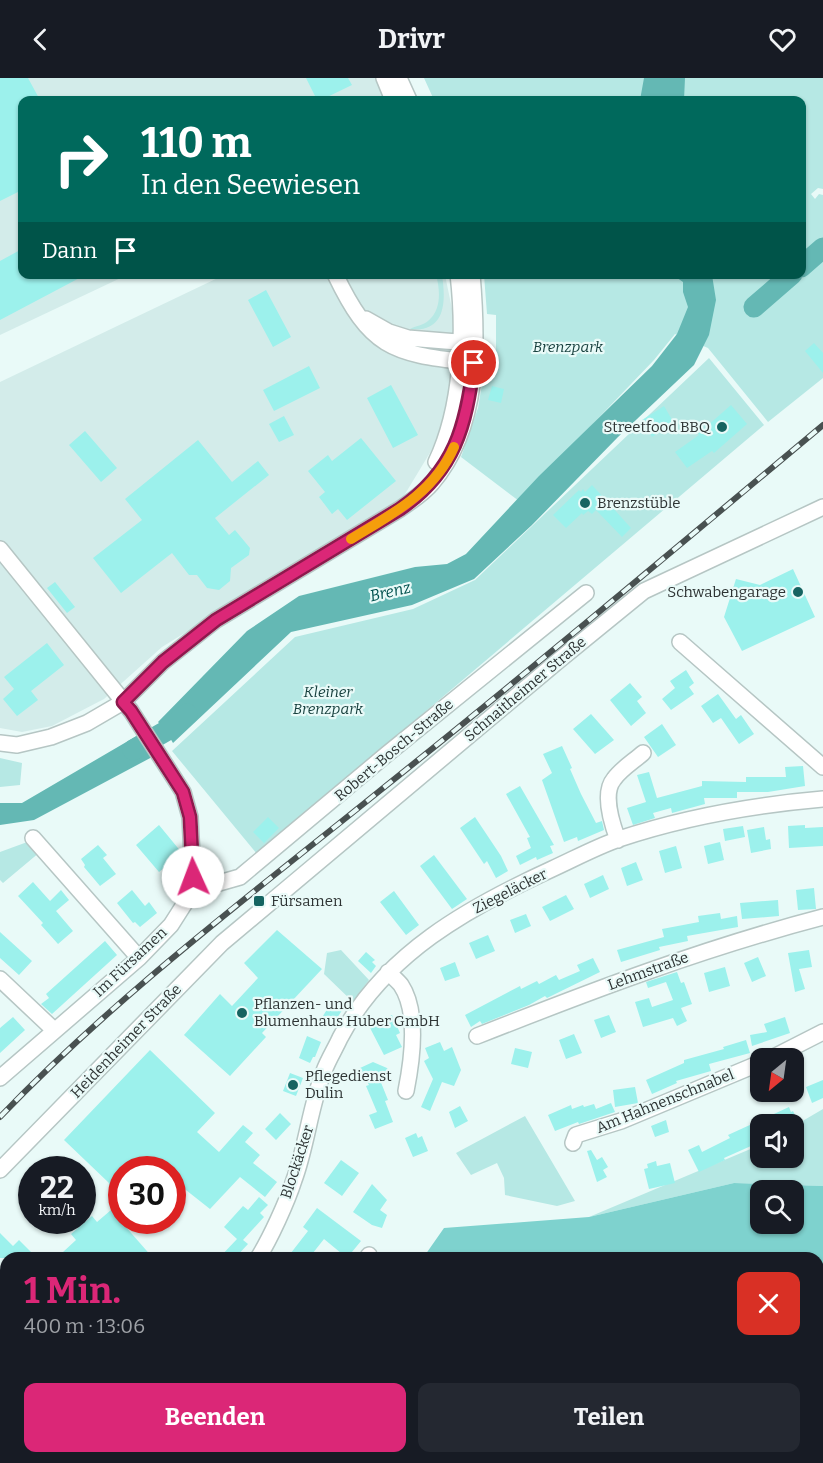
<!DOCTYPE html>
<html lang="de">
<meta charset="utf-8">
<style>
body{margin:0;font-family:Bitter,serif;background:#242831;color:#f1f3f6;height:100vh;display:flex;flex-direction:column;font-size:22px;white-space:nowrap}
*{box-sizing:border-box;margin:0}
p{font-size:20px;color:#9ea1a6}
.icon{flex:none;width:33px;height:33px;fill:none;stroke:currentColor;stroke-width:2;stroke-linecap:round;stroke-linejoin:round}
.map{position:relative;flex:1;overflow:hidden}
.panel{position:absolute;left:0px;top:1174px;width:824px;height:212px;display:flex;flex-direction:column;background:#171b24;border-radius:18px 18px 0 0;box-shadow:0 2px 4px #0004}
.panel>*{flex:none}
.banner{position:absolute;left:18px;top:18px;width:788px;height:183px;border-radius:12px;box-shadow:0 2px 4px #0004;background:#00695c;color:#fff;overflow:hidden}
.needle{width:39px;rotate:209deg}
.fabs{position:absolute;left:750px;top:970px;display:grid;gap:12px}
.fabs a{display:grid;place-items:center;width:54px;height:54px;border-radius:12px;background:#171b24;box-shadow:0 2px 4px #0004;font-size:30px}
.speed{position:absolute;left:18px;top:1078px;display:flex;gap:12px;font-size:30px;font-weight:700;text-align:center}
.speed>*{display:grid;place-content:center;width:78px;height:78px;border-radius:50%;background:#171b24;box-shadow:0 2px 4px #0004;line-height:1}
.speed small{font-size:15px;font-weight:400}
.speed .limit{border:9px solid #d22;background:#fff;color:#111}
.pin{position:absolute;display:grid;place-items:center;width:51px;height:51px;color:#fff;margin:-26px;border:3px solid #fff;border-radius:50%;box-shadow:0 2px 6px #0007}
.me{position:absolute;width:66px;margin:-33px;rotate:358deg;stroke-linejoin:round;filter:drop-shadow(0 0 4px #0008)}
.turn{display:flex;align-items:center;gap:21px;height:126px;padding:0 24px;font-size:27px}
.turn .icon{width:78px;height:78px;stroke-width:2.5}
.turn b{display:block;font-size:42px;line-height:51px}
.then{display:flex;align-items:center;height:57px;padding:0 24px;background:#0003;gap:12px;font-size:22px}
.round{display:grid;place-items:center;flex:none;width:63px;height:63px;border-radius:12px;background:#242831}
.summary{display:flex;align-items:center;justify-content:space-between;height:102px;padding:0 24px}
h1{font-size:36px;font-weight:700;line-height:45px;color:#db2777}
.button{display:flex;gap:12px;margin-top:auto;padding:12px 24px}
.button a{flex:1;height:69px;border-radius:12px;background:#db2777;color:#fff;font-size:24px;font-weight:700;line-height:69px;text-align:center}
.button a+a{background:#242831;color:#f1f3f6}
header{display:flex;justify-content:space-between;align-items:center;height:78px;padding:0 24px;background:#171b24;font-size:27px;font-weight:700}
.map>svg:first-child{display:block}
.built{fill:#d3ecea}
.green{fill:#b6e8e4}
.forest{fill:#7ed2ce;fill-rule:evenodd}
.water{fill:#64b8b4}
.lines{fill:none;stroke-linecap:round;stroke-linejoin:round}
.river{stroke:#64b8b4;stroke-width:21}
.building{fill:#9cf1ec}
.minor-casing{stroke:#b6c6c4;stroke-width:18}
.minor{stroke:#fff;stroke-width:15}
.rail-casing{stroke:#495151;stroke-width:6}
.rail{stroke:#e9faf8;stroke-width:4;stroke-dasharray:11;stroke-linecap:butt}
.route-casing{stroke:#8e194d;stroke-width:15}
.route{stroke:#db2777;stroke-width:10}
.slow{stroke:#f59e0b;stroke-width:10}
.poi-dot{fill:#166461;stroke:#e9faf8;stroke-width:2}
.labels{text-anchor:middle;stroke-width:4.5;stroke-linejoin:round;paint-order:stroke}
.park-label{font-size:15px;font-style:italic;fill:#163f3d;stroke:#e9faf8}
.poi-label{font-size:15px;fill:#2e3434;stroke:#e9faf8;text-anchor:start}
.street-label{font-size:15px;fill:#2e3434;stroke:#e9faf8}
.water-label{font-size:16px;font-style:italic;fill:#00514e;stroke:#e9faf8}
</style>
<header><svg class="icon" aria-label="back" viewBox="0 0 24 24"><path d="M15 5l-7 7 7 7"/></svg>Drivr<svg class="icon" aria-label="heart" viewBox="0 0 24 24"><path d="M12 20l-8-8c-3-5 5-10 8-4 3-6 11-1 8 4z"/></svg></header>
<div class="map">
<svg width="823" height="1385" viewBox="0 0 823 1385">
<rect width="100%" height="100%" fill="#e9faf8"/>
<path class="built" d="M0,0H375L385,22H22V196L127,197L0,257Z
M224,197H445L457,255L451,326L431,373L402,421L162,569L104,621L52,648L22,654L0,650V304Z"/>
<path class="green" d="M424,0H823V111L818,110L811,116L815,121L819,116L823,117V300L768,344L708,270L675,256L654,282L519,423L461,379L478,330L484,294H496V237L487,236L484,197L801,196V22H434Z
M436,197H442C446,223 446,255 410,251C415,248 424,247 428,243C442,232 440,211 436,197Z
M709,280L764,347L257,776L172,673L295,559L413,531L475,502Z
M0,680L22,685L20,707L0,709Z
M30,763L40,774L3,805L0,802V774Z
M341,872L369,902L353,924L324,896L327,875Z
M823,1031V1108L734,1105L589,1139L760,1067V1080H794V1048Z
M525,1038L575,1123L557,1128L505,1117L504,1100L497,1085L471,1097L456,1075Z"/>
<path class="forest" d="M734,1105L823,1108V1385H306L309,1380H818V1180H423L444,1150L589,1139ZM760,1113H794V1146H760Z"/>
<path class="water" d="M644,0H685L684,22H640Z
M673,197H712L716,222L709,257L694,287L618,359L532,447L474,501L412,527L291,554L173,665L166,653L158,644L247,553L299,518L415,489L447,486L466,476L539,398L652,288L677,256L688,229L683,214V204Z
M140,656L154,678L34,742L0,747V725H22Z"/>
<g class="lines">
<path class="river" d="M801,189L823,170
M754,229L792,196
M133,672L166,653L187,636"/>
</g>
<path class="building" d="M0,0H28L40,22H22V112L0,123Z
M306,0H348L352,7L321,22H317Z
M22,171V196H87L0,242V183Z
M266,212L291,259L273,269L248,222Z
M814,265L823,275V295L805,273Z
M309,288L320,310L274,333L263,312Z
M391,307L418,357L393,370L367,320Z
M492,308L504,311L501,325L488,322Z
M731,327L747,346L714,375L712,373L687,390L675,374L699,357L698,356Z
M664,328L674,345L652,359L642,342Z
M284,338L294,357L279,364L269,346Z
M85,353L117,390L101,404L69,367Z
M361,360L396,403L347,442L338,431L332,436L319,419L325,414L308,393L328,377L332,383Z
M198,362L232,404L258,383L269,397L215,440L229,457L235,452L250,470L249,477L231,490L230,503L219,512L207,510L197,497H189L172,475L121,515L93,480L142,442L125,421Z
M592,407L631,450L622,459L596,432L592,436L588,433L583,437L582,435L566,450L553,437L579,412L581,414L583,411L585,414Z
M793,491L815,539L742,573L724,539L736,501L760,507Z
M55,504L75,529L67,535L47,510Z
M47,565L64,587L31,613L38,622L17,638L3,621L14,611L4,599Z
M686,592L694,605L689,609L694,616L671,632L662,621L675,610L670,603Z
M630,605L642,619L637,623L646,635L631,648L610,622Z
M718,616L736,641L741,637L754,656L739,666L721,640L713,645L701,628Z
M591,636L614,662L595,676L573,651Z
M662,646L676,667L658,679L644,659Z
M562,668L572,690L570,691L581,716L596,745L602,743L604,752L578,763L577,759L564,764L542,702L552,695L543,676Z
M803,688L805,708L768,714H737V720H704L705,726L672,735L671,730L653,735L655,740L633,747L627,730L646,724L637,697L649,694L657,720L702,708V703L746,704V699H786L785,689Z
M520,708L554,767L550,768L553,775L537,782L536,779L520,787L516,778L531,770L527,760L530,759L506,716Z
M268,739L279,750L264,765L253,754Z
M475,739L501,778L508,793L496,800L487,783L484,786L460,750Z
M159,747L182,775L159,794L136,767Z
M805,747V750L823,749V768L789,770L788,748Z
M743,748L745,759L725,763L723,751Z
M764,749L766,762L770,761L771,771L751,775L747,752Z
M720,764L724,782L708,786L704,768Z
M98,767L107,777L103,780L116,796L100,808L84,789L85,787L81,781Z
M676,768L682,790L665,795L659,773Z
M434,777L467,821L452,831L420,788Z
M636,784L643,802L627,808L621,790Z
M603,797L609,811L590,820L584,806Z
M33,804L50,823L61,812L69,822L56,833L73,853L58,866L41,847L43,845L18,818Z
M814,810L816,831L798,832L796,812Z
M132,812L145,828L149,824L157,835L140,849L135,844L133,845L117,825Z
M394,813L419,847L406,857L380,824Z
M566,817L574,831L550,843L542,829Z
M778,822L779,838L742,841L740,825Z
M720,835L721,841L737,838L738,849L687,858L688,863L659,869L660,872L621,884L617,872L664,859L662,851L699,844L698,838Z
M526,836L531,848L515,855L510,842Z
M277,852L322,891L262,955L266,959L230,998L184,957L220,916L232,928L258,900L244,885Z
M0,854L32,883L19,897L0,880Z
M488,857L495,873L476,881L469,865Z
M105,863L117,877L52,936L41,926L49,920L46,916Z
M809,872L812,889L799,891L805,911L795,914L788,875Z
M366,874L375,882L372,884L376,888L371,895L358,883Z
M758,879L766,898L752,904L744,885Z
M593,880L600,894L547,920L545,918L529,927L482,946L480,943L471,949L465,937L520,908L521,911L537,903L539,906L556,897L559,902L580,893L577,887Z
M455,884L460,898L445,903L440,890Z
M725,889L730,908L709,914L704,895Z
M677,894L681,905L684,904L692,926L681,930L687,943L677,948L673,940L643,949L635,924L649,920L652,929L673,922L666,904L648,910L646,904Z
M333,922L344,929L336,942L334,941L330,947L321,941Z
M392,937L400,955L396,957L402,969L384,977L369,948Z
M609,937L616,954L601,960L594,942Z
M13,939L25,952L0,975V950Z
M785,939L790,955L752,968L750,957L767,954L764,946Z
M574,956L582,975L566,981L559,962Z
M307,958L321,964L315,979H313L310,985L299,980Z
M746,962L750,975L709,986L711,993L676,1003L677,1005L652,1016L646,1002L684,985V982L724,971L723,969Z
M440,964L444,973L452,969L461,992L454,1008L442,1004L430,1033L421,1029L433,1001L424,983L429,980L425,970Z
M515,970L532,974L528,990L511,986Z
M150,972L215,1035L197,1054L219,1074L243,1047L253,1055L245,1064L260,1077L253,1085L277,1104L265,1119L240,1099L210,1131L172,1101V1092H122V1119L109,1108V1105L64,1062Z
M373,984L387,990L391,997L380,1002L388,1022L385,1023L393,1044L375,1051L369,1037L377,1034L366,1008L369,1007L360,990Z
M290,995L303,1000L296,1018L283,1013Z
M823,1002V1020L812,1025L806,1009Z
M635,1009L638,1025L615,1029L613,1012Z
M611,1025L615,1034L579,1046L578,1044L555,1053L548,1037L571,1027L572,1031L583,1027L584,1029L594,1026L596,1031Z
M460,1028L468,1043L455,1050L449,1034Z
M789,1029L791,1034L793,1033L798,1043L788,1047H752L760,1064L724,1080L725,1082L699,1094L688,1072L699,1067L702,1074L730,1060L728,1057Z
M280,1035L291,1046L276,1062L265,1051Z
M666,1042L669,1054L655,1059L651,1048Z
M416,1055L418,1060L422,1058L428,1073L413,1079L405,1060Z
M591,1072L597,1082L602,1079L608,1089L603,1092L607,1099L597,1104L587,1073Z
M341,1082L359,1095L342,1118L324,1105Z
M656,1083L657,1088L670,1085L675,1105L649,1111L644,1091L648,1090L647,1086Z
M372,1106L387,1122L380,1132L387,1137L382,1150L372,1147L353,1134Z
M259,1119L268,1127L260,1135L264,1139L243,1162L248,1166L235,1180H219L237,1161L224,1149L243,1128L248,1132Z
M317,1130L361,1163L347,1180L324,1161L309,1180H287L308,1153L303,1149Z
M111,1132L153,1180H68L63,1174L76,1162L71,1156L92,1138L97,1144Z
M0,1155L13,1168L19,1162L37,1180H0Z"/>
<g class="lines">
<defs>
<path id="minor" d="M384,0L393,22
M399,0L409,22
M335,196C370,269 391,276 468,284
M366,241L389,254L408,260L470,265
M436,384C462,329 465,256 458,196
M0,471L131,633L183,714L190,739L193,799L185,825L171,847L139,880L0,1000
M680,564L823,689
M0,665L17,667L51,659L87,645L123,624L163,584L216,542L400,431C411,423 423,416 432,405C480,349 478,265 472,196
M33,760L139,880
M618,762C612,746 602,715 614,701C621,691 634,683 643,675
M193,799L219,805L240,799L387,676L586,515
M388,894C392,898 398,903 401,907C419,934 412,983 406,1013
M0,901L54,952
M477,958C591,913 704,870 823,839
M770,981L823,954
M573,1065L576,1057L621,1043L760,985
M0,1092L222,865L558,583L644,513L823,429
M258,1180C270,1161 287,1124 294,1102C307,1067 310,1028 324,993C328,982 335,971 340,960C384,876 469,829 552,791C574,781 596,769 619,761C685,739 754,727 823,721
M367,1180L369,1177
M104,1385L109,1380
M224,1385L227,1380"/>
</defs>
<use href="#minor" class="minor-casing"/>
<use href="#minor" class="minor"/>
<defs>
<path id="rail" d="M0,1039C115,919 248,819 377,715C527,595 675,471 823,347"/>
</defs>
<use href="#rail" class="rail-casing"/>
<use href="#rail" class="rail"/>
</g>
<g class="lines">
<defs>
<path id="route" d="M193,799L190,739L183,714L131,633L123,624L163,584L216,542L400,431C455,393 466,348 474,285"/>
</defs>
<use href="#route" class="route-casing"/>
<use href="#route" class="route"/>
<path class="slow" d="M351,461C392,436 434,415 454,369"/>
</g>
<g class="poi-dot">
<circle cx="722" cy="349" r="6"/>
<circle cx="585" cy="425" r="6"/>
<circle cx="798" cy="514" r="6"/>
<rect x="253" y="817" width="12" height="12" rx="3"/>
<circle cx="242" cy="935" r="6"/>
<circle cx="293" cy="1007" r="6"/>
</g>
<g class="labels">
<g class="park-label">
<text x="568" y="274">Brenzpark</text>
<text x="328" y="619">Kleiner<tspan x="328" dy="17">Brenzpark</tspan></text>
</g>
<g class="poi-label">
<text x="710" y="354" text-anchor="end">Streetfood BBQ</text>
<text x="597" y="430">Brenzstüble</text>
<text x="786" y="519" text-anchor="end">Schwabengarage</text>
<text x="271" y="828">Fürsamen</text>
<text x="254" y="931">Pflanzen- und<tspan x="254" dy="17">Blumenhaus Huber GmbH</tspan></text>
<text x="305" y="1003">Pflegedienst<tspan x="305" dy="17">Dulin</tspan></text>
</g>
<g class="street-label">
<text transform="translate(525 611) rotate(-40)" y="5">Schnaitheimer Straße</text>
<text transform="translate(394 672) rotate(-40)" y="5">Robert-Bosch-Straße</text>
<text transform="translate(510 813) rotate(-27)" y="5">Ziegeläcker</text>
<text transform="translate(130 884) rotate(-43)" y="5">Im Fürsamen</text>
<text transform="translate(648 893) rotate(-20)" y="5">Lehmstraße</text>
<text transform="translate(126 963) rotate(-46)" y="5">Heidenheimer Straße</text>
<text transform="translate(665 1023) rotate(-22)" y="5">Am Hahnenschnabel</text>
<text transform="translate(297 1084) rotate(-72)" y="5">Blockäcker</text>
</g>
<g class="water-label">
<text transform="translate(390 513) rotate(-13)" y="6">Brenz</text>
</g>
</g>
</svg>
<div class="fabs">
<a><svg class="needle" viewBox="-14 -14 28 28"><path d="M0-13l5 13h-10z" fill="#e53935"/><path d="M0 13l5-13h-10z" fill="#9ea1a6"/></svg></a>
<a><svg class="icon" aria-label="sound" viewBox="0 0 24 24"><path d="M4 9h4l5-4v14l-5-4H4zM17 9q2 3 0 6"/></svg></a>
<a><svg class="icon" aria-label="search" viewBox="0 0 24 24"><circle cx="10" cy="10" r="6"/><path d="M15 15l6 6"/></svg></a>
</div>
<div class="speed"><div>22<small>km/h</small></div><div class="limit">30</div></div>
<div class="pin" style="left:474px;top:285px;background:#d93025"><svg class="icon" aria-label="arrive" viewBox="0 0 24 24"><path d="M6 21V4h12l-3 4 3 4H6"/></svg></div>
<svg class="me" style="left:193px;top:799px" viewBox="-20 -20 40 40"><circle r="19" fill="#fff"/><path d="M0-13L10 11 0 6-10 11z" fill="#db2777"/></svg>
<div class="banner">
<div class="turn"><svg class="icon" aria-label="right" viewBox="0 0 24 24"><path d="M7 20v-9h11M14 6l5 5-5 5"/></svg><div><b>110 m</b>In den Seewiesen</div></div>
<div class="then">Dann<svg class="icon" aria-label="arrive" viewBox="0 0 24 24"><path d="M6 21V4h12l-3 4 3 4H6"/></svg></div>
</div>
<section class="panel">
<div class="summary"><div><h1>1 Min.</h1><p>400 m · 13:06</p></div><a class="round" style="background:#d93025;color:#fff"><svg class="icon" aria-label="close" viewBox="0 0 24 24"><path d="M6 6l12 12M18 6L6 18"/></svg></a></div>
<div class="button"><a>Beenden</a><a>Teilen</a></div>
</section>
</div>
